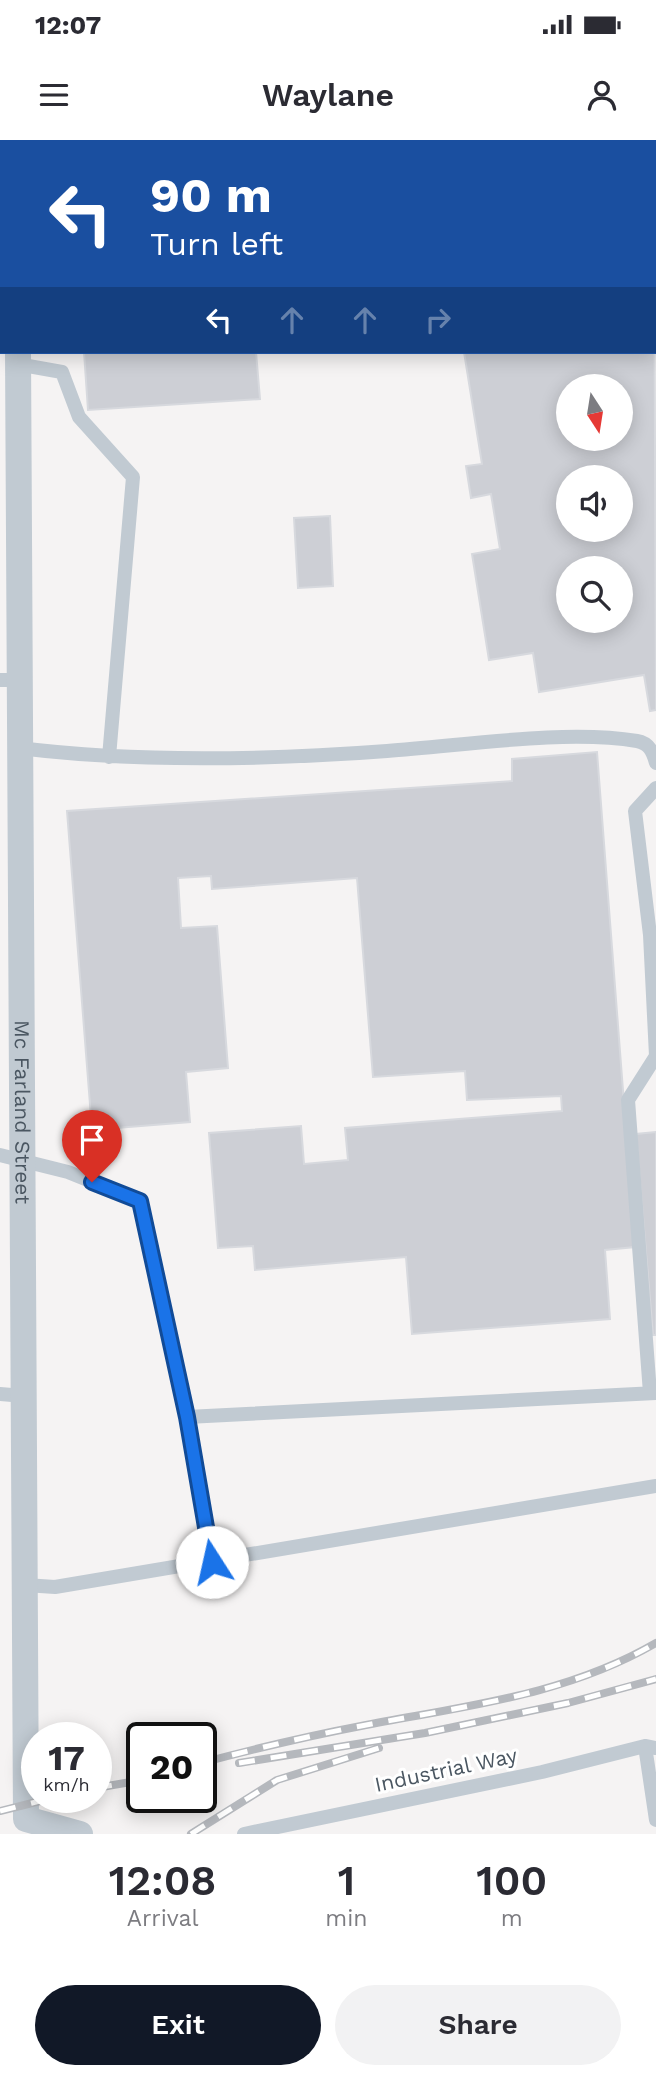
<!DOCTYPE html>
<style>
body{margin:0;font-family:"Work Sans",sans-serif;background:#f2f2f3;color:#2b2b33;height:100vh;display:flex;flex-direction:column;font-size:26px;white-space:nowrap}
*{box-sizing:border-box;margin:0}
p{font-size:23px;color:#7c7c81}
.icon{flex:none;width:38px;height:38px;fill:none;stroke:currentColor;stroke-width:2;stroke-linecap:round;stroke-linejoin:round}
.map{position:relative;height:1694px;overflow:hidden}
.side{display:flex;flex-direction:column;background:#fff;flex:1}
.side>*{flex:none}
.guide{position:absolute;left:0px;top:0px;width:656px;height:214px;box-shadow:0 4px 18px #0003;background:#1a4fa0;color:#fff;overflow:hidden}
.needle{width:46px;rotate:168deg}
.controls{position:absolute;left:556px;top:234px;display:grid;gap:14px}
.controls a{display:grid;place-items:center;width:77px;height:77px;border-radius:50%;background:#fff;box-shadow:0 4px 18px #0003;font-size:35px}
.speed{position:absolute;left:21px;top:1582px;display:flex;gap:14px;font-size:35px;font-weight:700;text-align:center}
.speed>*{display:grid;place-content:center;width:91px;height:91px;border-radius:50%;background:#fff;box-shadow:0 4px 18px #0003;line-height:1}
.speed small{font-size:18px;font-weight:400}
.speed .limit{border:4px solid #111;border-radius:10px;background:#fff;color:#111}
.pin{position:absolute;display:grid;place-items:center;width:60px;height:60px;color:#fff;margin:-72px -30px;border-radius:50% 50% 50% 0;rotate:-45deg;box-shadow:0 0 7px #0007}
.pin .icon{rotate:45deg}
.me{position:absolute;width:77px;margin:-38px;rotate:350deg;stroke-linejoin:round;filter:drop-shadow(0 0 5px #0008)}
.turn{display:flex;align-items:center;gap:24px;height:147px;padding:0 35px;font-size:32px}
.turn .icon{width:91px;height:91px;stroke-width:2.5}
.turn b{display:block;font-size:49px;line-height:60px}
.lanes{display:flex;align-items:center;height:66px;padding:0 35px;background:#0003;justify-content:center;gap:35px;direction:ltr}
.lanes .off{opacity:.35}
.eta{display:flex;justify-content:space-evenly;align-items:center;height:119px;text-align:center}
.eta b{font-size:42px;font-weight:600;line-height:49px}
.cta{display:flex;gap:14px;margin-top:auto;padding:14px 35px}
.cta a{flex:1;height:80px;border-radius:42px;background:#111827;color:#fff;font-size:28px;font-weight:600;line-height:80px;text-align:center}
.cta a+a{background:#f2f2f3;color:#2b2b33}
.status{display:flex;justify-content:space-between;align-items:center;height:49px;padding:0 35px;background:#fff;direction:ltr}
.status svg{height:19px;fill:currentColor}
header{display:flex;justify-content:space-between;align-items:center;height:91px;padding:0 35px;background:#fff;font-size:32px;font-weight:600}
.map>svg:first-child{display:block}
.building{fill:#cdcfd5;stroke:#d7d9de;stroke-width:2;fill-rule:evenodd}
.lines{fill:none;stroke-linecap:round;stroke-linejoin:round}
.lane{stroke:#c1cad2;stroke-width:14}
.street{stroke:#c1cad2;stroke-width:26}
.rail-casing{stroke:#b5b8bd;stroke-width:8}
.rail{stroke:#fff;stroke-width:5;stroke-dasharray:16;stroke-linecap:butt}
.route-casing{stroke:#114b97;stroke-width:18}
.route{stroke:#1a73e8;stroke-width:12}
.labels{text-anchor:middle;stroke-width:6;stroke-linejoin:round;paint-order:stroke}
.street-label{font-size:21px;fill:#4a5661;stroke:#fff}
</style>
<div class="status"><b>12:07</b><svg viewBox="0 0 49 12"><path d="M0 12V9h3v3zM5 12V6h3v6zM10 12V3h3v9zM15 12V0h3v12zM26 1h20v11H26zM47 4h2v5h-2z"/></svg></div>
<header><svg class="icon" aria-label="menu" viewBox="0 0 24 24"><path d="M4 6h16M4 12h16M4 18h16"/></svg>Waylane<svg class="icon" aria-label="person" viewBox="0 0 24 24"><circle cx="12" cy="8" r="4"/><path d="M4 21q1-7 8-7t8 7"/></svg></header>
<div class="map">
<svg width="656" height="1694" viewBox="0 0 656 1694">
<rect width="100%" height="100%" fill="#f5f3f3"/>
<path class="building" d="M77,0H241V2H77Z
M274,0H397V2H274Z
M654,47L656,570L650,571L644,535L539,552L533,513L489,520L472,414L500,409L491,354L471,358L466,326L482,324L464,212H654ZM569,247H621V299H569ZM569,338H621V390H569ZM569,429H621V481H569Z
M84,212H256L260,259L88,270Z
M330,376L333,446L298,448L294,378Z
M597,612L635,1107L605,1110L610,1179L412,1194L406,1117L255,1130L253,1106L218,1108L209,993L301,986L304,1024L348,1020L345,988L562,971L561,956L467,960L465,931L373,937L357,738L212,749L211,736L178,738L181,788L217,786L228,928L186,932L190,982L92,990L67,671L512,641V619Z
M656,992V1195H653L636,994Z"/>
<g class="lines">
<path class="lane" d="M604,2L613,0
M17,224L62,232L79,277L133,337L109,617
M0,540H19
M19,608C140,623 266,620 387,611C462,606 564,589 637,601C649,603 653,612 656,623
M656,648L635,671L650,795L656,916
M0,1015L68,1032L140,1061L187,1277
M650,1253L628,960L656,916
M0,1254L24,1256
M212,1422L187,1277L656,1253
M25,1445L55,1447L656,1346
M645,1606L656,1680
M244,1694L542,1632L645,1606L656,1608"/>
<g class="street">
<path d="M19,2V0"/>
<path id="s1" d="M18,212L26,1679L80,1694"/>
</g>
<defs>
<path id="rail" d="M201,1623C254,1609 308,1596 361,1586C463,1566 565,1556 656,1503
M239,1623L425,1593L568,1563L656,1539
M96,1648L142,1640
M0,1671L56,1657
M191,1694L277,1640L379,1608"/>
</defs>
<use href="#rail" class="rail-casing"/>
<use href="#rail" class="rail"/>
</g>
<g class="lines">
<defs>
<path id="route" d="M92,1042L140,1061L187,1277L212,1422"/>
</defs>
<use href="#route" class="route-casing"/>
<use href="#route" class="route"/>
</g>
<g class="labels">
<g class="street-label">
<text dy="7" stroke="none"><textPath href="#s1" startOffset="760">Mc Farland Street</textPath></text>
<text transform="translate(446 1630) rotate(-12)" y="7">Industrial Way</text>
</g>
</g>
</svg>
<div class="controls">
<a><svg class="needle" viewBox="-14 -14 28 28"><path d="M0-13l5 13h-10z" fill="#e53935"/><path d="M0 13l5-13h-10z" fill="#7c7c81"/></svg></a>
<a><svg class="icon" aria-label="sound" viewBox="0 0 24 24"><path d="M4 9h4l5-4v14l-5-4H4zM17 9q2 3 0 6"/></svg></a>
<a><svg class="icon" aria-label="search" viewBox="0 0 24 24"><circle cx="10" cy="10" r="6"/><path d="M15 15l6 6"/></svg></a>
</div>
<div class="speed"><div>17<small>km/h</small></div><div class="limit">20</div></div>
<div class="pin" style="left:92px;top:1042px;background:#d93025"><svg class="icon" aria-label="arrive" viewBox="0 0 24 24"><path d="M6 21V4h12l-3 4 3 4H6"/></svg></div>
<svg class="me" style="left:212px;top:1422px" viewBox="-20 -20 40 40"><circle r="19" fill="#fff"/><path d="M0-13L10 11 0 6-10 11z" fill="#1a73e8"/></svg>
<div class="guide">
<div class="turn"><svg class="icon" aria-label="left" viewBox="0 0 24 24"><path d="M17 20v-9H6M10 6l-5 5 5 5"/></svg><div><b>90 m</b>Turn left</div></div>
<div class="lanes"><svg class="icon" aria-label="left" viewBox="0 0 24 24"><path d="M17 20v-9H6M10 6l-5 5 5 5"/></svg><svg class="icon off" aria-label="ahead" viewBox="0 0 24 24"><path d="M12 20V5M6 11l6-6 6 6"/></svg><svg class="icon off" aria-label="ahead" viewBox="0 0 24 24"><path d="M12 20V5M6 11l6-6 6 6"/></svg><svg class="icon off" aria-label="right" viewBox="0 0 24 24"><path d="M7 20v-9h11M14 6l5 5-5 5"/></svg></div>
</div>
</div>
<section class="side">
<div class="eta">
<div><b>12:08</b><p>Arrival</p></div>
<div><b>1</b><p>min</p></div>
<div><b>100</b><p>m</p></div>
</div>
<div class="cta"><a>Exit</a><a>Share</a></div>
</section>
